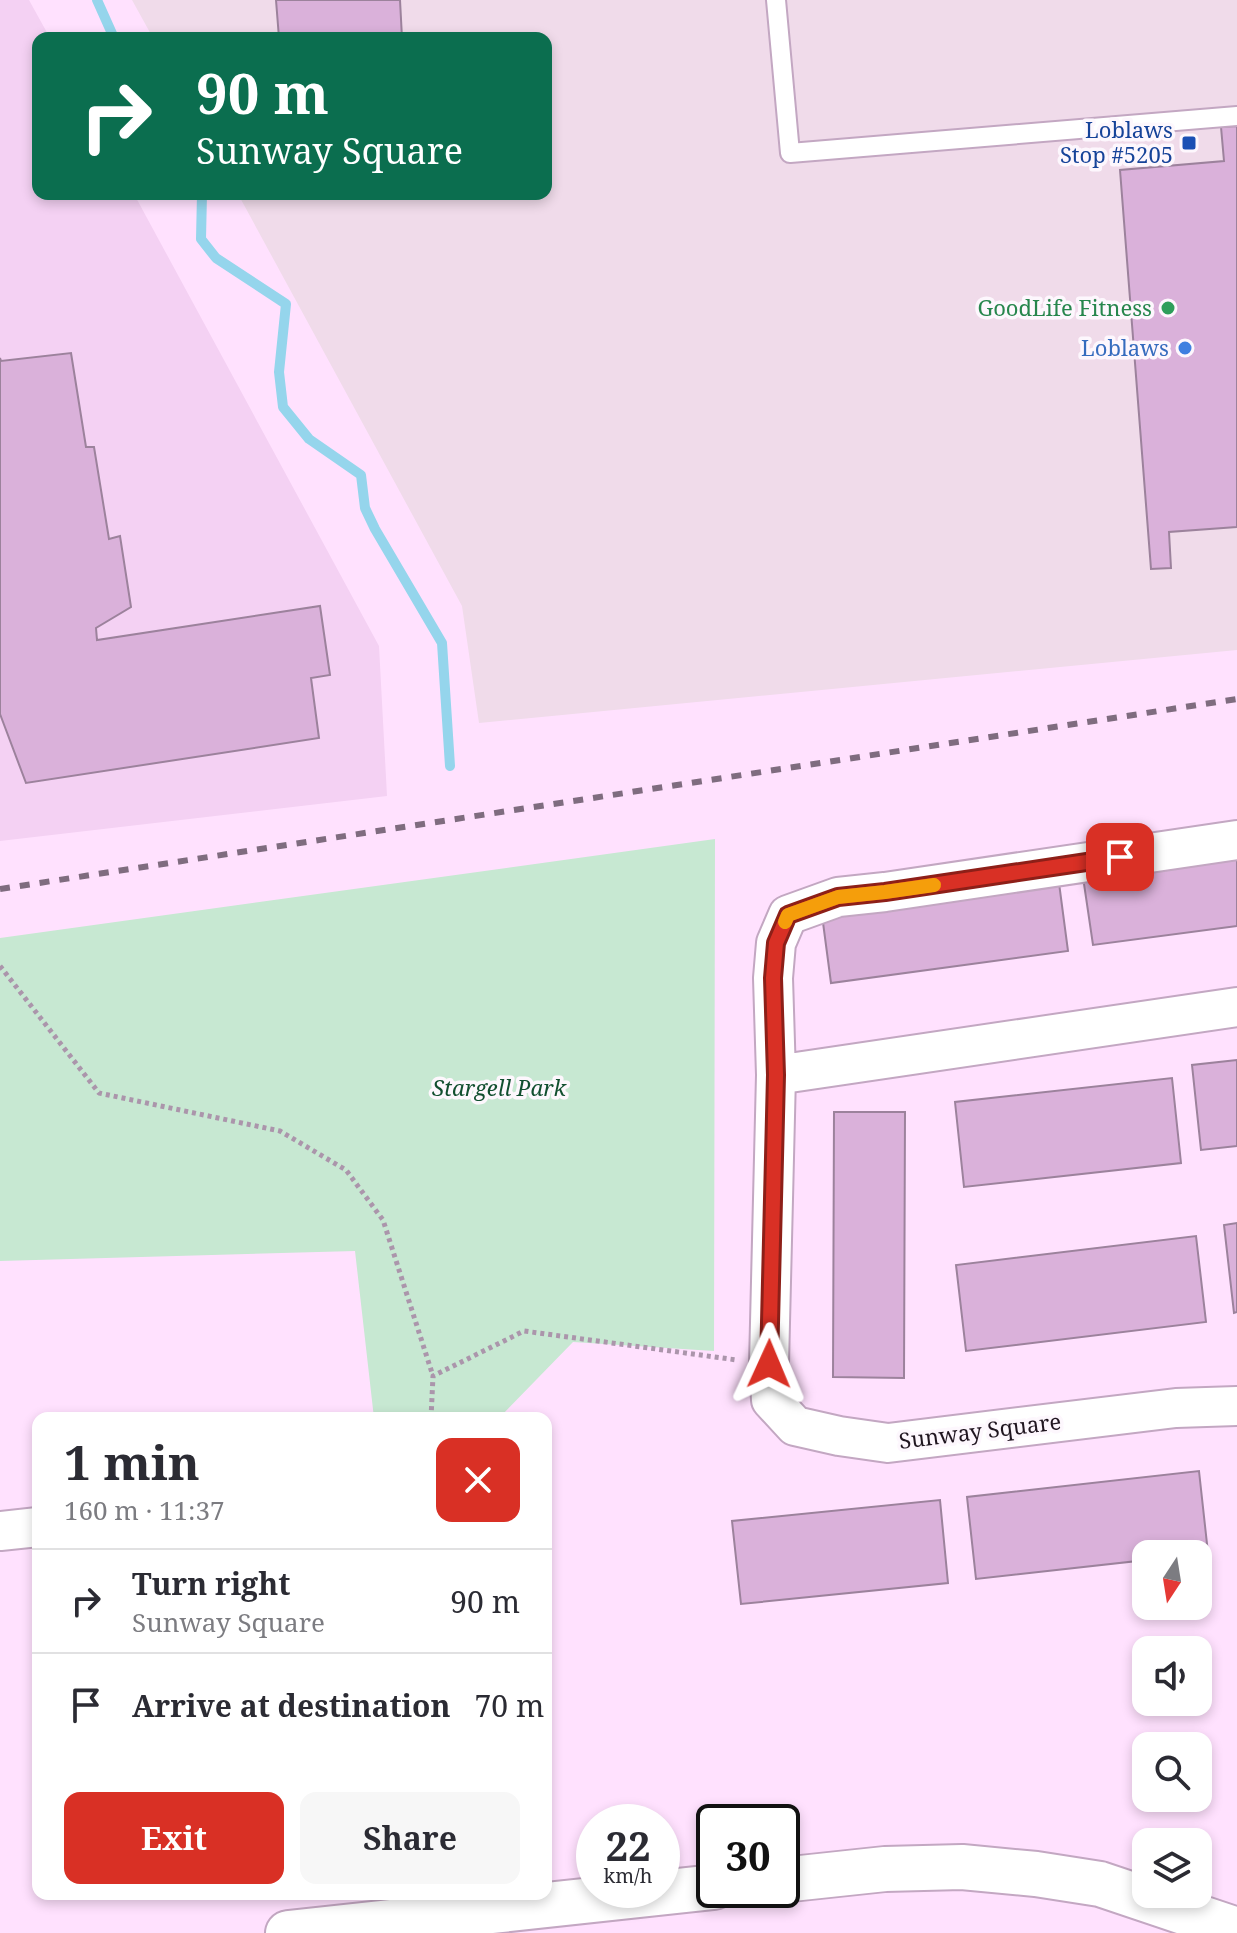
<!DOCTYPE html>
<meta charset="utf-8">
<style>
body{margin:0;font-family:"Noto Serif",serif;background:#f7f7f7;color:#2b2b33;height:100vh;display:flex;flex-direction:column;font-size:30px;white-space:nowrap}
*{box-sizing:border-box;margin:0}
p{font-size:26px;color:#7c7c81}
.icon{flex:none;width:44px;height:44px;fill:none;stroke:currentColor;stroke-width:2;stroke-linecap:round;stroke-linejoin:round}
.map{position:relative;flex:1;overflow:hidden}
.drawer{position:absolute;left:32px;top:1412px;width:520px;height:488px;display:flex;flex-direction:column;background:#fff;border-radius:16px;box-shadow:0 4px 12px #0003}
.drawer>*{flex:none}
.guide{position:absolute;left:32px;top:32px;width:520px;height:168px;border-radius:16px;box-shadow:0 4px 12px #0003;background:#0b6e4f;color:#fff;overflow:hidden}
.needle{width:52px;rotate:192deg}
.tools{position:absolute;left:1132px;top:1540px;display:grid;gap:16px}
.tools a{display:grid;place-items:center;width:80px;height:80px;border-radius:16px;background:#fff;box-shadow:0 4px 12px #0003;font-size:40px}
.speed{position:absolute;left:576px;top:1804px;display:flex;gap:16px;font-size:40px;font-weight:700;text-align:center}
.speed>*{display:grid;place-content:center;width:104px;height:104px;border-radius:50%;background:#fff;box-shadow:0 4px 12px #0003;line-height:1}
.speed small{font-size:20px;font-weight:400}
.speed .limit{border:4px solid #111;border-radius:12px;background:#fff;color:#111}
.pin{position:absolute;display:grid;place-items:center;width:68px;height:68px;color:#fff;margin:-34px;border-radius:16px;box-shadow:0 4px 12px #0006}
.me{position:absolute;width:88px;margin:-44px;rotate:1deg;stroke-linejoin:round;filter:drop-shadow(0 0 6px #0008)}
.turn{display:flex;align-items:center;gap:28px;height:168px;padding:0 32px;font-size:36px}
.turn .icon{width:104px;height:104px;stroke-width:2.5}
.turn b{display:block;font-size:56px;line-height:68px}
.round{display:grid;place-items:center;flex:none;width:84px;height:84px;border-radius:16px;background:#f7f7f7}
.headline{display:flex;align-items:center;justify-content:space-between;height:136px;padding:0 32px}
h1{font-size:48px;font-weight:700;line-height:60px}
.cta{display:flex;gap:16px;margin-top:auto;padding:16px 32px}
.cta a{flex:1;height:92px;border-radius:16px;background:#d93025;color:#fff;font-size:32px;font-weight:700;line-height:92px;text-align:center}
.cta a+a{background:#f7f7f7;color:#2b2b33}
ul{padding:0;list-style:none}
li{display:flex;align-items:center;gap:24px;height:104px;padding:0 32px;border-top:2px solid #e1e1e2}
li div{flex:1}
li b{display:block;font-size:30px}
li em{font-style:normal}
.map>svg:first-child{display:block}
.commercial{fill:#f0dbea}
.built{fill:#f4d1f3}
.green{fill:#c7e8d2}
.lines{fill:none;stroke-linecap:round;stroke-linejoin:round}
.stream{stroke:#95d5ec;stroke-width:10}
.building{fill:#dab1da;stroke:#9c829c;stroke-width:2}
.service-casing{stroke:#c3a7c2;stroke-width:22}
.minor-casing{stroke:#c3a7c2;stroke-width:42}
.tertiary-casing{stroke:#c3a7c2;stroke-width:48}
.path{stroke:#ab95ab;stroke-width:5;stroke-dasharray:4 4;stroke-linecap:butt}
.service{stroke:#fff;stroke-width:18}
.minor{stroke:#fff;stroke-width:38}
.tertiary{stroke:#fff;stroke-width:44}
.rail{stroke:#7f6c7f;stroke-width:6;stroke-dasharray:10 10;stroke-linecap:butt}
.route-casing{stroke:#8d1f18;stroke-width:20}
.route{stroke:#d93025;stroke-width:14}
.slow{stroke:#f59e0b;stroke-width:14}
.transit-dot{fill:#1a4fb4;stroke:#fdf7fd;stroke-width:3}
.leisure-dot{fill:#2e9e5b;stroke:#fdf7fd;stroke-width:3}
.shop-dot{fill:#3f7fe0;stroke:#fdf7fd;stroke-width:3}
.labels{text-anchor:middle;stroke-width:7;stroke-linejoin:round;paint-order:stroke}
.transit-label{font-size:22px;fill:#164399;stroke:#fdf7fd;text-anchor:end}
.leisure-label{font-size:22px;fill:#27864d;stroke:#fdf7fd;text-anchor:end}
.shop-label{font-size:22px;fill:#366cbe;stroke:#fdf7fd;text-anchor:end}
.park-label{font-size:22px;font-style:italic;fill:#114f2f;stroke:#fdf7fd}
.street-label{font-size:22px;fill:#201620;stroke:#fdf7fd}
</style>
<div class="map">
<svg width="1237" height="1933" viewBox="0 0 1237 1933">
<rect width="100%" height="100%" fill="#ffe1fe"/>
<path class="commercial" d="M132,0H1237V650L479,723L462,606L238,194H546V38H153Z"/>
<path class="built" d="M0,0H29L50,38H38V194H134L379,646L387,796L0,841Z"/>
<path class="green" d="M715,839L714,1351L573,1342L499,1418H374L355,1251L0,1261V938Z"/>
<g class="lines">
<path class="stream" d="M97,0L114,38
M202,194L201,239L216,258L286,304L279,372L283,407L309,439L361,475L365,508L375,529L442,643L450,766"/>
</g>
<path class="building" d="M276,0H400L402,38H279Z
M1237,126V527L1169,532L1171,568L1151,569L1120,170L1224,161L1221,127Z
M71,353L86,447H94L109,539L120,536L131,607L96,628L97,640L320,606L330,675L311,678L319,738L26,783L0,714V358L1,361Z
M1237,856V926L1093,945L1083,877Z
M1059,883L1068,951L831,983L822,915Z
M1237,1060V1146L1201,1150L1192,1065Z
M1172,1078L1181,1163L964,1187L955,1102Z
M834,1112H905L904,1378L833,1377Z
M1237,1223V1312L1234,1313L1224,1225Z
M1196,1236L1206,1322L966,1351L956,1265Z
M1199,1471L1208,1553L1146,1554V1560L976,1579L967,1497Z
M940,1500L948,1583L741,1604L732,1521Z"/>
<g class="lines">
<defs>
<path id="service" d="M776,0L790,153L1237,116"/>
<path id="minor" d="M1237,840L885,892L838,897L788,915L776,943L773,978L776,1075L769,1364L771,1400L795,1426L839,1436L888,1443L1176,1408L1237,1406
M776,1075L1237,1007
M0,1531L38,1527"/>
<path id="tertiary" d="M782,1880L885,1869L962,1867L1036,1874L1100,1884L1237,1930
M288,1933L714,1887"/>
</defs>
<use href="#service" class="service-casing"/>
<use href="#minor" class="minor-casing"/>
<use href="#tertiary" class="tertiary-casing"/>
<path class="path" d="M0,966L99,1093L280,1131L346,1170L383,1220L433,1376
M431,1418L433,1376L524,1331L737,1360"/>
<use href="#service" class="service"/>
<use href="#minor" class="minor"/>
<use href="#tertiary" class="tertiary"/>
<path class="rail" d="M0,889L1237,699"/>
</g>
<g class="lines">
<defs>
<path id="route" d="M769,1364L776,1075L773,978L776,943L788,915L838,897L885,892L1120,857"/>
</defs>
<use href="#route" class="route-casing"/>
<use href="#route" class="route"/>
<path class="slow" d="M785,922L788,915L838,897L885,892L934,885"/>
</g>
<rect class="transit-dot" x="1181" y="135" width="16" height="16" rx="4"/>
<circle class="leisure-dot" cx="1168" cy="308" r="8"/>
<circle class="shop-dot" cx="1185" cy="348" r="8"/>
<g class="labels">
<g class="transit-label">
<text x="1173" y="138">Loblaws<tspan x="1173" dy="25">Stop #5205</tspan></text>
</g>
<g class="leisure-label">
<text x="1152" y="316">GoodLife Fitness</text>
</g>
<g class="shop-label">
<text x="1169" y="356">Loblaws</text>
</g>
<g class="park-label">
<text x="499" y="1096">Stargell Park</text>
</g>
<g class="street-label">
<text transform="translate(980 1431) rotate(-7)" y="8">Sunway Square</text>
</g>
</g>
</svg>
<div class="tools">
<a><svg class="needle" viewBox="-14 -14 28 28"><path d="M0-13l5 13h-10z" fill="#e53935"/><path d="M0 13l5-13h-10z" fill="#7c7c81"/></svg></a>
<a><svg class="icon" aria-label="sound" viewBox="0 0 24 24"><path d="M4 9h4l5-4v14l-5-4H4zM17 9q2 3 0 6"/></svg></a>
<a><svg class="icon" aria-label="search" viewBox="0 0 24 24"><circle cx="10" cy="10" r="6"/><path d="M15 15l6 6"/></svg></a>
<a><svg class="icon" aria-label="layers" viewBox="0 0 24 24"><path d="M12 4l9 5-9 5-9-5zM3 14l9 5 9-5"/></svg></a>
</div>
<div class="speed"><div>22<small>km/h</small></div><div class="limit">30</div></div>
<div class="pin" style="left:1120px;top:857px;background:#d93025"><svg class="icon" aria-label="arrive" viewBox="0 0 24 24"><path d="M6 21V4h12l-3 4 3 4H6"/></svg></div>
<svg class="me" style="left:769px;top:1364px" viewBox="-20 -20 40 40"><path d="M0-17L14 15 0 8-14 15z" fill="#d93025" stroke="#fff" stroke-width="4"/></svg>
<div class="guide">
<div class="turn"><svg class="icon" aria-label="right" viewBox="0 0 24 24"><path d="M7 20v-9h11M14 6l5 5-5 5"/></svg><div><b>90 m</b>Sunway Square</div></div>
</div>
<section class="drawer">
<div class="headline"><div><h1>1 min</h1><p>160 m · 11:37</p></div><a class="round" style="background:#d93025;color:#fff"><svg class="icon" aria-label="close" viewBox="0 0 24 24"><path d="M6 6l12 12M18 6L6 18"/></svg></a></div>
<ul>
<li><svg class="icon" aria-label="right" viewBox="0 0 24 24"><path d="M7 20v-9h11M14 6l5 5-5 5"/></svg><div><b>Turn right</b><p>Sunway Square</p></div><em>90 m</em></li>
<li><svg class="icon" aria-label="arrive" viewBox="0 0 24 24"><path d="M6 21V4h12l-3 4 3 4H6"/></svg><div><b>Arrive at destination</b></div><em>70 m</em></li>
</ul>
<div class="cta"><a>Exit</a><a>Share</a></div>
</section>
</div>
